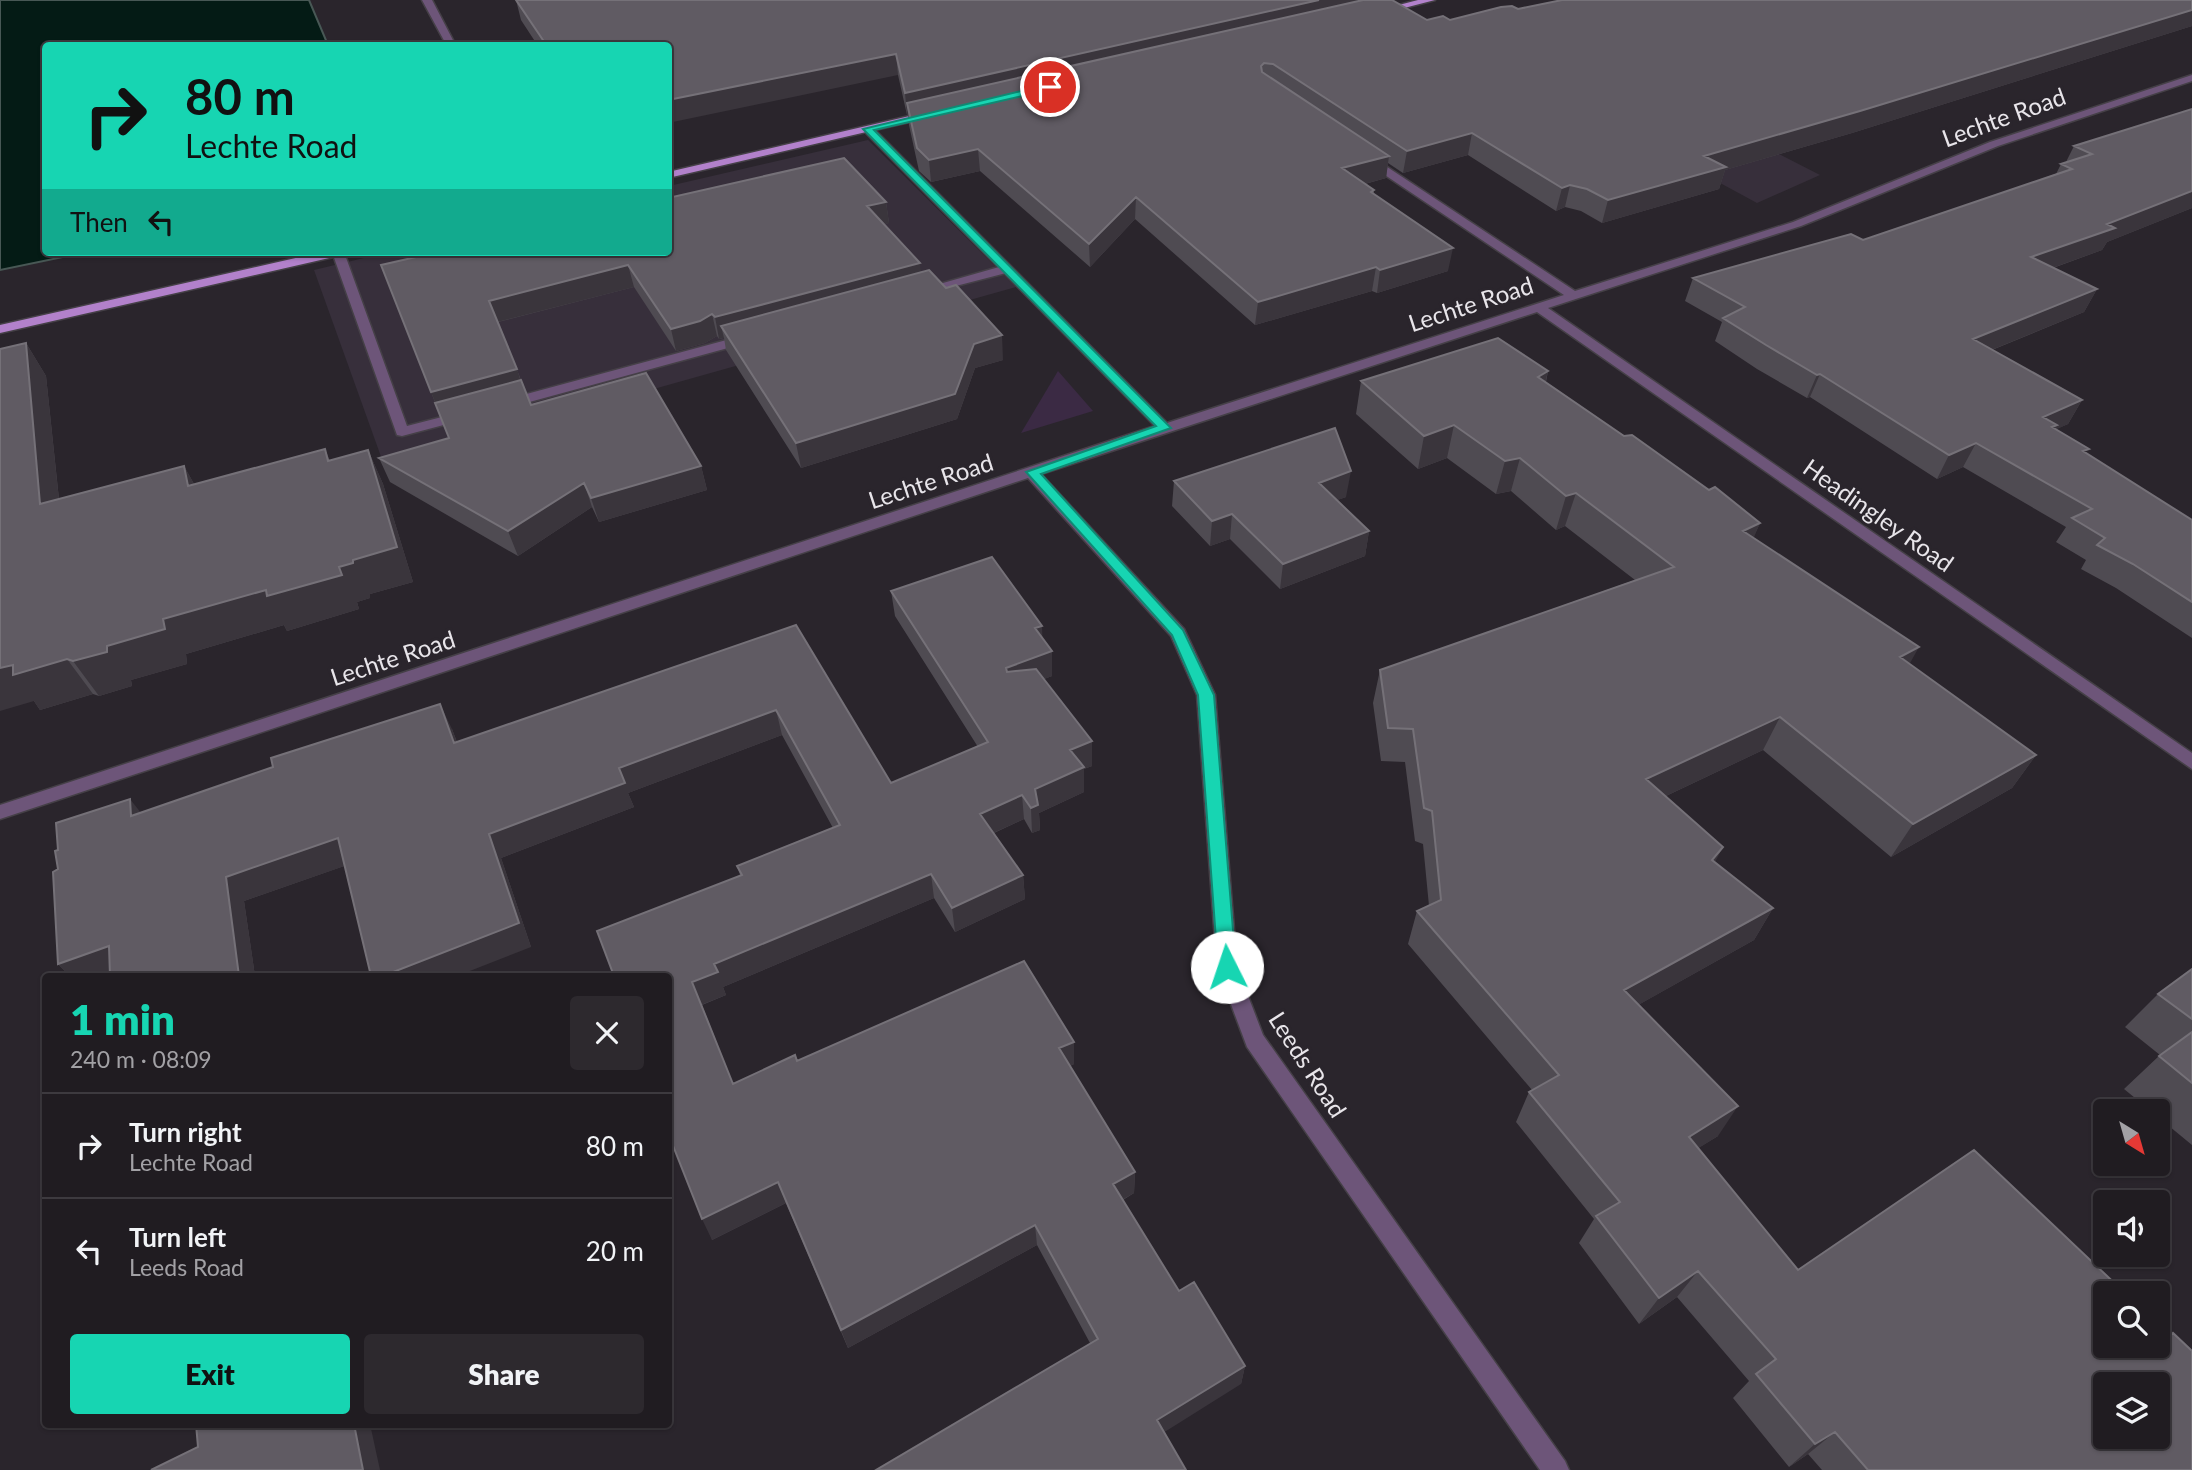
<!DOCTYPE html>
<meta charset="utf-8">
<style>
body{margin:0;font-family:Lato,sans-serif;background:#2d292e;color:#f1f3f6;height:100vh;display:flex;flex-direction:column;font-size:26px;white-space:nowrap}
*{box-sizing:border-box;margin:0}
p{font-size:23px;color:#a2a1a5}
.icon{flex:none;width:38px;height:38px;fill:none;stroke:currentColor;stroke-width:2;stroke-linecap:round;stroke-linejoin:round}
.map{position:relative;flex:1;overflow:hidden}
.details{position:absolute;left:42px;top:973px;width:630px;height:455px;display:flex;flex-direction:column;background:#201c21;border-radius:7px;box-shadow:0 2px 5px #0004,0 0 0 2px #3d3a3f}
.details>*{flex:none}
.hud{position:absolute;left:42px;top:42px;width:630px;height:214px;border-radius:7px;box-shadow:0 2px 5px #0004,0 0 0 2px #3d3a3f;background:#17d5b2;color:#111;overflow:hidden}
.needle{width:46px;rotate:143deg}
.tools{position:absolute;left:2093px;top:1099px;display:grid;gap:14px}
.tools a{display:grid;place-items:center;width:77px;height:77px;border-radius:7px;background:#201c21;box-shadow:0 2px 5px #0004,0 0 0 2px #3d3a3f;font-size:35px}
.pin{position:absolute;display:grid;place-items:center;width:60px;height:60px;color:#fff;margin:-30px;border:4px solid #fff;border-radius:50%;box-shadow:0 2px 7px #0007}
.me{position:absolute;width:77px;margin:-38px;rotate:356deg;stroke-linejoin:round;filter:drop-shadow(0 0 5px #0008)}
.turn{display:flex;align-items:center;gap:24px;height:147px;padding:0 28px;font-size:32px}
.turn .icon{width:91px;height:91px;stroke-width:2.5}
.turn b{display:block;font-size:49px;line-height:60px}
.then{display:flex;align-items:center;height:66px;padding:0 28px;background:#0003;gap:14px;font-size:26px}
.round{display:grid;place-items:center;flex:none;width:74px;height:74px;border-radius:7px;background:#2d292e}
.overview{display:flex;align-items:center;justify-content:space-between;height:119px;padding:0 28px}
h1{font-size:42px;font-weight:800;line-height:52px;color:#17d5b2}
.button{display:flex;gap:14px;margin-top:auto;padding:14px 28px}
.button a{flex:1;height:80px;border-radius:7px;background:#17d5b2;color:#111;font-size:28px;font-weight:800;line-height:80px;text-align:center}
.button a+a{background:#2d292e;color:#f1f3f6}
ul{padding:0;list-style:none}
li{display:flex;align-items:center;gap:21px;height:105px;padding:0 28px;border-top:2px solid #3d3a3f}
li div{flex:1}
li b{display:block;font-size:26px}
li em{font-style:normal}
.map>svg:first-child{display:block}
.built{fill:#372f3b}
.green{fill:#3b2a44}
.water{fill:#041b15;stroke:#485855;stroke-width:2}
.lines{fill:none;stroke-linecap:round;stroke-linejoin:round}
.lane-casing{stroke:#454047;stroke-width:3}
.street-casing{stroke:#454047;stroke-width:3}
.primary-casing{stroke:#454047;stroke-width:3}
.lane{fill:#6d5579;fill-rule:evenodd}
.street{fill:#6d5579;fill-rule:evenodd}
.primary{fill:#b281cb;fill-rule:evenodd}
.wall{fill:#4f4b52}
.shaded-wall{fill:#3a353c}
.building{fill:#605b63;stroke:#757178;stroke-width:2;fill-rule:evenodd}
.route{fill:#17d5b2;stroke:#0f8a74;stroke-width:2}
.labels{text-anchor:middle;stroke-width:6;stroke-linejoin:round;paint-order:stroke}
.street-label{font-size:24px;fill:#e8e5ea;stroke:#2a252c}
</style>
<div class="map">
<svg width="2192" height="1470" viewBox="0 0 2192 1470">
<rect width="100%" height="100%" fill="#2a252c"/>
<path class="built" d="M1634,80L1820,175L1757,203L1569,101Z
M868,140L1016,287L384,465L314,270L389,252H668L669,186Z"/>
<path class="green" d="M1058,371L1093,411L1021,433Z"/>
<path class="water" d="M0,0H309L328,45L46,46V252H87L0,270Z"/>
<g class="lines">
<defs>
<path id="lane" d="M332,252H344L407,426L465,411L470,412V418L402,436L397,435Z
M1006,265L1012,269L1010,272L921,295L915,291Z
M745,335L750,336V342L511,407L506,408L499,404L501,401Z"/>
<path id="street" d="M422,0H432L456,46H447Z
M2192,75V81L1998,146L1801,226L1548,308L2192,753V769L1537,312L1041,474L1184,629L1215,695L1237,967L1263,1035L1565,1461L1569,1470H1540L1247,1047L1217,967L1197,695L1171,636L1028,478L0,819V805L1155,426L864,131V127H872L1167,423L1564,295L1364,161V157H1372L1575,291L1793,222L1990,142Z"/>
<path id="primary" d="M1418,0H1435L1381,14L1376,11Z
M931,111L936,114L935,116L668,178V172Z
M322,252H344L338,256L0,333V325Z"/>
</defs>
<use href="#lane" class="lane-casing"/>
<use href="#street" class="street-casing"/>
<use href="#primary" class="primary-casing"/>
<use href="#lane" class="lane"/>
<use href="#street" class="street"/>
<use href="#primary" class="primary"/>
</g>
<path class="wall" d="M516,0L1427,20H1450L1518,9L2192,0V26L1852,133L1725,170L1719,189L1602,223L1581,211L1565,207L1556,211L1468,155L1403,173L1388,163L1386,178L1365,184L1374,190V194L1448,271L1377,293L1372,291L1255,325L1135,219L1090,267L980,171L931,182L919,171L909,125L908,114L907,115L898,75L668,46H538L521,20Z
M2192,109V208L2107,242L2102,250L2053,268L2097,289L2084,312L1992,350L2082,400L2068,424L2056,429L2086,453L2192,520V638L2116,588L2081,569L2086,560L2056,542L2066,527L1963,467L1937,479L1810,397L1807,398L1757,369L1715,341L1722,322L1685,301L1693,278L1863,240L2056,174L2061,164L2066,162L2074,146Z
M886,202L889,223L884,224L921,272L1003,360L975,368L957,419L801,468L726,350L724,338L719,339L717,336L705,343L676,351L634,287L498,322L531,405L701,466L707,490L599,522L592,507L518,556L390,482L379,458L449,438L381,265Z
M26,343L46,376L59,499L184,466L194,484L325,449L330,461L368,450L383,484L413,582L370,594V598L357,602L359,609L287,631L284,625L186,654L187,664L131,680L132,686L99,696L93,694L40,710L34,701Z
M1548,371L1546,382L1624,436L1760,523L1753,538L1909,664L2036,755L2012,788L1891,857L1763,750L1666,796L1715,862L1773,908L1754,940L1638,1005L1718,1136L1698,1148L1798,1270L2192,1470H1822L1808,1454L1789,1467L1733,1398L1749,1381L1677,1297L1639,1324L1579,1243L1594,1219L1516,1122L1529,1092L1532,1090L1408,944L1417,911L1429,906L1423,844L1415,841L1405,762L1381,761L1373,703L1380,670L1635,580L1565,526L1556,530L1511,491L1496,494L1447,458L1418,469L1356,414L1361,381Z
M1174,481L1346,497L1337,500L1369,531L1365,556L1280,589L1230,539L1210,546L1172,506Z
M891,591L1042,626V638L1052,676L1044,679L1092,766L1084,769V792L1039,813L1040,830L1032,833L1024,819L994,833L1023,875L1025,899L955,932L934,898L723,987L726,995L702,1005L733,1084L797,1061L1074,1064L1070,1066L1135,1172L1134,1193L1123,1200L1179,1291L1245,1366L1241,1384L1090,1343L1037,1245L848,1348L786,1203L712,1240L668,976L740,875L737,866L833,828L782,735L628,793L634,807L501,858L531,947L344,866L244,901L255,976H70L58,964L140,813L273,767L452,729L457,742L796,625L891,783L978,747L895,616Z
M2192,969V1145L2158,1117V1111H2151L2124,1089L2160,1055L2125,1027L2158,994Z"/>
<path class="shaded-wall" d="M1319,0H1371L907,103L908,114L907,115L905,93Z
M2192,10V26L1852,133L1725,170L1719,189L1602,223L1608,200L1704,156Z
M896,54L898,75L668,123V100Z
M1472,133L1468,155L1403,173L1407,151Z
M978,149L980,171L931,182L929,160Z
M1389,156L1386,178L1339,191L1342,168Z
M1570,185L1565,207L1556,211L1562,188Z
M2192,191V208L2107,242L2102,250L2019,280L2031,257L2107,224Z
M1136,197L1135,219L1090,267L1089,244Z
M886,202L889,223L870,228L867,206Z
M1453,248L1448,271L1377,293L1380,270Z
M920,263L922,285L721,326L724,338L719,339L715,317Z
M628,265L634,287L497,322L489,301Z
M1376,267L1372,291L1255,325L1258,302Z
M2097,289L2084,312L1962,362L1973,339Z
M712,314L717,336L705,343L676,351L671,329Z
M1002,335L1003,360L975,368L957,419L801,468L796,443L974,344Z
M26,343L46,376L63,538L40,504Z
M517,369L524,392L440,414L431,392Z
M1548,371L1540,404L1538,377Z
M1820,374L1810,397L1807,398L1817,375Z
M2082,400L2068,424L2055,430L2043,417Z
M1454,425L1447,458L1418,469L1424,436Z
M1976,443L1963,467L1937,479L1949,455Z
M368,450L383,484L413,582L370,594V598L357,602L359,609L287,631L284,625L186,654L187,664L131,680L132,686L99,696L73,661L163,619L339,567L353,560Z
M1520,458L1511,491L1496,494L1505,461Z
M184,466L203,500L188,486Z
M701,466L707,490L599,522L591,498Z
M1351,471L1346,497L1316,508L1319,483Z
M584,483L592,507L518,556L508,531Z
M1576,493L1565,526L1556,530L1566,496Z
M1232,514L1230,539L1210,546L1212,521Z
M1760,523L1746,556L1743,531Z
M1369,531L1365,556L1280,589L1283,564Z
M1042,626L1043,651L1035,628Z
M1919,647L1900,681V657Z
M1052,651V676L1008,693L1006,668Z
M67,659L93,694L40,710L34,701L0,711V668L13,665Z
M440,704L452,729L466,767L454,743Z
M776,710L782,735L628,793L634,807L501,858L531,947L457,976H383L489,834L619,768Z
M1780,717L1763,750L1632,812L1646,779Z
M1092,741V766L1084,769V792L1039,813L1040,830L1032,833L1031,808L1035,789L1070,750Z
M2036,755L2012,788L1891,857L1913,824Z
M1022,795L1024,819L982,838L980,814Z
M130,799L149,823L131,816Z
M338,838L353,863L244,901L255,976H239L226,877Z
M1723,847L1706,879L1712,860Z
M931,874L934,898L723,987L726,995L701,1005L692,982L714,964Z
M1023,875L1025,899L955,932L952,908Z
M1773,908L1754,940L1608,1022L1624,990Z
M109,946L111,976H70L58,964Z
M1074,1042V1064L1060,1071L1059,1048Z
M1738,1106L1718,1136L1670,1166L1689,1137Z
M1135,1172L1134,1193L1113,1205V1184Z
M778,1182L786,1203L712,1240L702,1219Z
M1035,1225L1037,1245L848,1348L841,1330Z
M1698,1271L1677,1297L1639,1324L1659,1298Z
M1245,1366L1241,1384L1155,1438L1157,1420Z
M354,1424H370L380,1470H363Z
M1835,1432L1808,1454L1789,1467L1815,1444Z"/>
<path class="building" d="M516,0H1319L905,93L896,54L668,100V46H547Z
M1363,0H1392L1427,20L1443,16L1450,20L1501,7L1512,6L1518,9L1562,0H2192V10L1860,111L1704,156L1726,167L1608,200L1587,189L1570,185L1562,188L1472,133L1407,151L1273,64L1264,63L1261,66L1262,72L1389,156L1342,168L1374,190L1371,192L1453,248L1380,270L1376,267L1258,302L1136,197L1089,244L978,149L929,160L917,148L907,103Z
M2192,109V191L2107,224L2115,228L2031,257L2097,289L1973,339L2082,400L2043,417L2057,425L2052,427L2089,449L2083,451L2192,520V602L2133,564L2097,545L2105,538L2072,518L2092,509L1976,443L1949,455L1820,374L1817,375L1766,345L1723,318L1745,307L1693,278L1851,234L1863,240L2072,169L2061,164L2092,154L2074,146Z
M844,158L886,202L867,206L920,263L715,317L712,314L700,321L671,329L628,265L489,301L517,369L431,392L381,265L438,252H668V198Z
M929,270L946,288L956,285L1002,335L974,344L955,394L796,443L721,326Z
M1498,338L1548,371L1538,377L1624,436L1632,435L1709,490L1715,487L1760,523L1743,531L1919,647L1900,657L2036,755L1913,824L1780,717L1646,779L1723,847L1712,860L1773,908L1624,990L1738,1106L1689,1137L1798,1270L1974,1150L2125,1293H2105V1346H2158V1324L2170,1336L2173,1333L2192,1351V1470H1868L1835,1432L1815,1444L1756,1374L1776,1359L1698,1271L1659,1298L1596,1216L1620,1202L1529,1092L1559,1075L1417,911L1441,900L1432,811L1424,808L1413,729L1388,728L1380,670L1674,567L1576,493L1566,496L1520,458L1505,461L1454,425L1424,436L1361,381ZM2105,1384H2158V1437H2105Z
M26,343L40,504L184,466L188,486L325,449L328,461L368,450L397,547L353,560V563L339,567L342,575L267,596L266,590L163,619L165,629L107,646V652L73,661L67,659L13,675V665L0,668V349Z
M646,373L701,466L591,498L584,483L508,531L379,458L449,438L435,403L521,380L531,405Z
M1335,428L1351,471L1319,483L1369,531L1283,564L1232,514L1212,521L1174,481Z
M992,557L1042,626L1035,628L1052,651L1006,668L1007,672L1036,669L1092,741L1070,750L1084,767L1035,789L1038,805L1031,808L1022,795L980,814L1023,875L952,908L931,874L714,964L718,972L692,982L733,1084L795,1055L797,1061L1024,961L1074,1042L1059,1048L1135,1172L1113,1184L1179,1291L1194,1282L1245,1366L1157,1420L1186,1470H876L1098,1339L1035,1225L841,1330L778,1182L702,1219L668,1133V976H614L597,931L742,875L737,866L840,825L776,710L619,768L625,783L489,834L519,923L383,976H371L338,838L226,877L239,976H110L109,946L58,964L53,872L58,869L55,851L58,850L56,823L130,799L131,816L273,767L271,758L440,704L454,743L796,625L891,783L988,742L891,591Z
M2192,969V1019L2158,994Z
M2192,1032V1083L2159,1056Z
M196,1424H354L363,1470H151L198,1447Z"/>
<path class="route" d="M1050,84L1053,85V89L874,130L1171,428L1041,474L1183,630L1214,695L1236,967L1233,973L1227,975L1220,973L1218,967L1198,695L1172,635L1026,472L1156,426L863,129Z"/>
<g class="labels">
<g class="street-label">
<text transform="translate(2004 118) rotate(-20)" y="8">Lechte Road</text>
<text transform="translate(1471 305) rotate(-18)" y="8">Lechte Road</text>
<text transform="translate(931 482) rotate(-18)" y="8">Lechte Road</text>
<text transform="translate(1878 516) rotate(35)" y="8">Headingley Road</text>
<text transform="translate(393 659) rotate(-18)" y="8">Lechte Road</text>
<text transform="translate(1307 1065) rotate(57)" y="8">Leeds Road</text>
</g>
</g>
</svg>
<div class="tools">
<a><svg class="needle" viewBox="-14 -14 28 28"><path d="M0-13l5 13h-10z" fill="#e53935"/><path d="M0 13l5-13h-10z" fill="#a2a1a5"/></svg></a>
<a><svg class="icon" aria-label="sound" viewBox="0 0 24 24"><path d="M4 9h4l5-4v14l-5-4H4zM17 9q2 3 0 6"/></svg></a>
<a><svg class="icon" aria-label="search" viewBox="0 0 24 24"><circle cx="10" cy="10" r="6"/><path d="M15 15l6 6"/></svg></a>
<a><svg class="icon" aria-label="layers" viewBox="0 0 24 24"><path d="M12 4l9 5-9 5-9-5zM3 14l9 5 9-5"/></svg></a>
</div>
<div class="pin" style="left:1050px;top:87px;background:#d93025"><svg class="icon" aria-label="arrive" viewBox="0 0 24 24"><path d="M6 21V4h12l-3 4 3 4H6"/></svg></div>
<svg class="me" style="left:1227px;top:967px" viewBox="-20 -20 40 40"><circle r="19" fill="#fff"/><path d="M0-13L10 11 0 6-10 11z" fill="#17d5b2"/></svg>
<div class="hud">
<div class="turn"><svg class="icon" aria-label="right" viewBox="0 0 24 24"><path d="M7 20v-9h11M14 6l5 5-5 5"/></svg><div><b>80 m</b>Lechte Road</div></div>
<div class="then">Then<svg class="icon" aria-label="left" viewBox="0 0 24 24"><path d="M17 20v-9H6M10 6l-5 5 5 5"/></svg></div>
</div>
<section class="details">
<div class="overview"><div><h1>1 min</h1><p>240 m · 08:09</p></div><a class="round"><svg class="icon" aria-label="close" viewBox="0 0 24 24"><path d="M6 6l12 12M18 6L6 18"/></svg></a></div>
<ul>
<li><svg class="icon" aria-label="right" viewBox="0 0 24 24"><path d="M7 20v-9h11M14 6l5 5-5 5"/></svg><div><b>Turn right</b><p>Lechte Road</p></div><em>80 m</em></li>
<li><svg class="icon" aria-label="left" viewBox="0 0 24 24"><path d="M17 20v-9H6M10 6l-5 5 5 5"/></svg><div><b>Turn left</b><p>Leeds Road</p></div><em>20 m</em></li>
</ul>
<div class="button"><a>Exit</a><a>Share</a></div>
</section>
</div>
